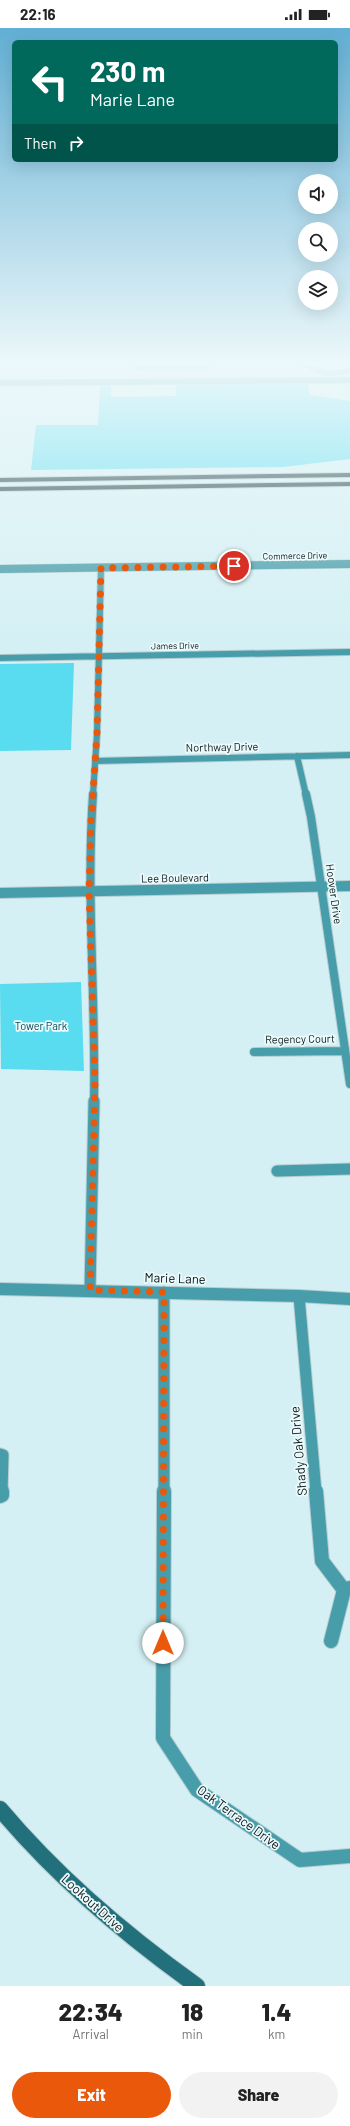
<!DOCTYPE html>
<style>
body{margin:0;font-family:Barlow,sans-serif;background:#f2f2f2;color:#222;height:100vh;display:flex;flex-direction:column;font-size:15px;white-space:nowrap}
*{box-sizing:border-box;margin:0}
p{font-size:13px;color:#767676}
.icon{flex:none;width:22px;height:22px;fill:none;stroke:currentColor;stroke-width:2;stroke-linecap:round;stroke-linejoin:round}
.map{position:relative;height:1958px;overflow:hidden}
.sheet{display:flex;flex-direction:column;background:#fff;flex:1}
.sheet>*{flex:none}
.banner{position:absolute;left:12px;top:12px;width:326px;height:122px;border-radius:6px;box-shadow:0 4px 16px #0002;background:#00695c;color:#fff;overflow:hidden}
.controls{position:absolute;left:298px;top:146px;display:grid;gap:8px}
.controls a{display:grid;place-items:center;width:40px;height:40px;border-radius:50%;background:#fff;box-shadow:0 4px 16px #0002;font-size:20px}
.pin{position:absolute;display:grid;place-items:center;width:34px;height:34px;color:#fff;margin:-17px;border:2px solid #fff;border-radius:50%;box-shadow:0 1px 4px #0007}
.me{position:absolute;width:44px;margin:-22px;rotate:0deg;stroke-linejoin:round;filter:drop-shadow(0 0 3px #0008)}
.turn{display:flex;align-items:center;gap:14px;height:84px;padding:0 12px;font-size:18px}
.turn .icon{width:52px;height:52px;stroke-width:2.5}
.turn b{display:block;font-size:28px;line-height:34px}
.then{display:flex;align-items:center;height:38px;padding:0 12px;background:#0003;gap:8px;font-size:15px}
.eta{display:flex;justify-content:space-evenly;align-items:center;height:68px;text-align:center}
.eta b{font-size:24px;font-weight:800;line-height:28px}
.primary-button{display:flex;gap:8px;margin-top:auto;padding:8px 12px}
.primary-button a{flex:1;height:46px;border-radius:24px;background:#ea580c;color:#fff;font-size:16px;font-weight:800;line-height:46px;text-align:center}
.primary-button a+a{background:#f2f2f2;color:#222}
.status{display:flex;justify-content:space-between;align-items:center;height:28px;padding:0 20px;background:#fff;direction:ltr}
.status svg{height:11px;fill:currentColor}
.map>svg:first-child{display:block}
.green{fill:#59dcef}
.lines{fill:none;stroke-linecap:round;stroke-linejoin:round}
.minor-far4-casing{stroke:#b5cdd1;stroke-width:6}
.minor-far3-casing{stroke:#b5cdd1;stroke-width:8}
.minor-far2-casing{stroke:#b5cdd1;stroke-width:10}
.minor-far1-casing{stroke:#b5cdd1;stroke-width:13}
.minor-casing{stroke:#b5cdd1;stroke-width:16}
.tertiary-far3-casing{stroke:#b5cdd1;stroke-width:7}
.tertiary-far2-casing{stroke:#b5cdd1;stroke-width:9}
.tertiary-far1-casing{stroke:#b5cdd1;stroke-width:12}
.tertiary-casing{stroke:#b5cdd1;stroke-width:14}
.secondary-casing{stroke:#b5cdd1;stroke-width:18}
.motorway-casing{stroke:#b5cdd1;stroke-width:2}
.minor-far4{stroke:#489daa;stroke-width:5.5}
.minor-far3{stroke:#489daa;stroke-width:6}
.minor-far2{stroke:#489daa;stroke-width:8}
.minor-far1{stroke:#489daa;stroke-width:11}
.minor{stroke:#489daa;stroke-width:14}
.tertiary-far3{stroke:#489daa;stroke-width:6}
.tertiary-far2{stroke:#489daa;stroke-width:8}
.tertiary-far1{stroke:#489daa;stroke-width:10}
.tertiary{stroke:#489daa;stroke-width:12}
.secondary{stroke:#21707b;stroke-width:16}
.motorway{fill:#143337;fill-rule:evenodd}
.route{stroke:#ea580c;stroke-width:7;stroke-dasharray:0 12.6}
.labels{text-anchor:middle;stroke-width:3.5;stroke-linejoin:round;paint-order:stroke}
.far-street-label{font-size:9px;fill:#0e1719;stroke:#ebfbfd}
.street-label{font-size:11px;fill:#0e1719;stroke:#ebfbfd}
.park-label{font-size:11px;fill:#054952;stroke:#ebfbfd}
.near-street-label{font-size:13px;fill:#0e1719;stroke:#ebfbfd}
</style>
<div class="status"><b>22:16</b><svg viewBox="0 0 49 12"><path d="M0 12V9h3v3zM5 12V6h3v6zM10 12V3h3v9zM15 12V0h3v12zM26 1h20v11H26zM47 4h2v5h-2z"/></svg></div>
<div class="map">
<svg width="350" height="1958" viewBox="0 0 350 1958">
<rect width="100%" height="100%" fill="#d5f0f4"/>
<path class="green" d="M307,354L310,367L350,373V431L283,439L31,442L36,397H98L100,356H111V369L176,368V355Z
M74,635L71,722L0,723V636Z
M81,954L84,1043L1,1041L0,956Z"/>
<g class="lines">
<defs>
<path id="minor-far4" d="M136,335L137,339L142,340H207
M304,335C319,346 332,347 350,342"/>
<path id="minor-far3" d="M0,630L350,624
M297,728L306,767
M95,733L350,727
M93,767L97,706L101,540"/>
<path id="minor-far2" d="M93,766C86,869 96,971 94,1074
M306,766L311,789L350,1056
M254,1024L345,1023"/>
<path id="minor-far1" d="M277,1143L350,1141
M90,1262L94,1073
M299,1268L316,1464
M0,1426L3,1427L2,1464
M164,1464V1264"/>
<path id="minor" d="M164,1463L163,1710L197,1762L300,1832L350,1828
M316,1463L322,1533L344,1562L350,1560
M0,1468L2,1467V1463
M331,1613L344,1562"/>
<path id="tertiary-far3" d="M0,355L350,352"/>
<path id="tertiary-far2" d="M0,541L350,536"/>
<path id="tertiary-far1" d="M0,865L350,858"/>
<path id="tertiary" d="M0,1261L299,1268L350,1271"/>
<path id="secondary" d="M0,1781C58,1850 124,1906 197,1958"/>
<path id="motorway" d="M350,445V449L0,454V450Z
M350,454V458L0,463V459Z"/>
</defs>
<use href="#minor-far4" class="minor-far4-casing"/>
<use href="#minor-far3" class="minor-far3-casing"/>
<use href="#minor-far2" class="minor-far2-casing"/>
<use href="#minor-far1" class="minor-far1-casing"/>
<use href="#minor" class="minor-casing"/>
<use href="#tertiary-far3" class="tertiary-far3-casing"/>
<use href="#tertiary-far2" class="tertiary-far2-casing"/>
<use href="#tertiary-far1" class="tertiary-far1-casing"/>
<use href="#tertiary" class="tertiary-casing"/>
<use href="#secondary" class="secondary-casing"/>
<use href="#motorway" class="motorway-casing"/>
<use href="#minor-far4" class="minor-far4"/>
<use href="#minor-far3" class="minor-far3"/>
<use href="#minor-far2" class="minor-far2"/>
<use href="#minor-far1" class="minor-far1"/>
<use href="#minor" class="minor"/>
<use href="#tertiary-far3" class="tertiary-far3"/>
<use href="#tertiary-far2" class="tertiary-far2"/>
<use href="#tertiary-far1" class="tertiary-far1"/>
<use href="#tertiary" class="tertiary"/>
<use href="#secondary" class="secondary"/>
<use href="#motorway" class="motorway"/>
</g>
<linearGradient id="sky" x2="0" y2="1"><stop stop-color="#61afd4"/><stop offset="0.55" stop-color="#ecf8fa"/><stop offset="1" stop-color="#ecf8fa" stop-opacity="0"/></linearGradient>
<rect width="350" height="609" fill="url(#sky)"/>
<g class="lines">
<path class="route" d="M163,1615L164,1264L90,1262L95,1055L89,863L91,793L97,706L101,540L234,538"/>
</g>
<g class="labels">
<g class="far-street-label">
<text transform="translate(295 528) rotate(-1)" y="3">Commerce Drive</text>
<text transform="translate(175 618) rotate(-1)" y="3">James Drive</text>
</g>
<g class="street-label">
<text transform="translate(222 719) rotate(-1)" y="4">Northway Drive</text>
<text transform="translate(175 850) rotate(-1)" y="4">Lee Boulevard</text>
<text transform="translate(334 866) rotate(82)" y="4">Hoover Drive</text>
<text transform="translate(300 1011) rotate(-1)" y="4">Regency Court</text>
</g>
<g class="park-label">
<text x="41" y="1002">Tower Park</text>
</g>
<g class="near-street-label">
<text transform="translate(175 1250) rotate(2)" y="5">Marie Lane</text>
<text transform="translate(298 1423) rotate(-95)" y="5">Shady Oak Drive</text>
<text transform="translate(239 1789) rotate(36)" y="5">Oak Terrace Drive</text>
<text transform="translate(93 1875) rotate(42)" y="5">Lookout Drive</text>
</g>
</g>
</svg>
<div class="controls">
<a><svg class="icon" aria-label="sound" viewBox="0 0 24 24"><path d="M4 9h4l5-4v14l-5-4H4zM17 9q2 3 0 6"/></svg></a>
<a><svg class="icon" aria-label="search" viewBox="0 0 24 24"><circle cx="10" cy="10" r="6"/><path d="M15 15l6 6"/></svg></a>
<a><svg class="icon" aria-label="layers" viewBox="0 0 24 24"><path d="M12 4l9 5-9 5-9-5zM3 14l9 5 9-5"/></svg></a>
</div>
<div class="pin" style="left:234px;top:538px;background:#d93025"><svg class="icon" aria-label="arrive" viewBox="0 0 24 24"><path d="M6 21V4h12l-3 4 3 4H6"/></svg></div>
<svg class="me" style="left:163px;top:1615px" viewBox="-20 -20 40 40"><circle r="19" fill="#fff"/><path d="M0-13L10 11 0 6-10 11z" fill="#ea580c"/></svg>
<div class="banner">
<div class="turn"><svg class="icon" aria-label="left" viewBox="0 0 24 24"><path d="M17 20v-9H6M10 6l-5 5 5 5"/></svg><div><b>230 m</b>Marie Lane</div></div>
<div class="then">Then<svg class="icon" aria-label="right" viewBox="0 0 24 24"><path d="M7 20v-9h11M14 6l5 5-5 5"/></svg></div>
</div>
</div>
<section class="sheet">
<div class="eta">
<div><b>22:34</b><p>Arrival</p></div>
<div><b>18</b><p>min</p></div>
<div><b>1.4</b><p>km</p></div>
</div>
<div class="primary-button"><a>Exit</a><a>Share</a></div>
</section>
